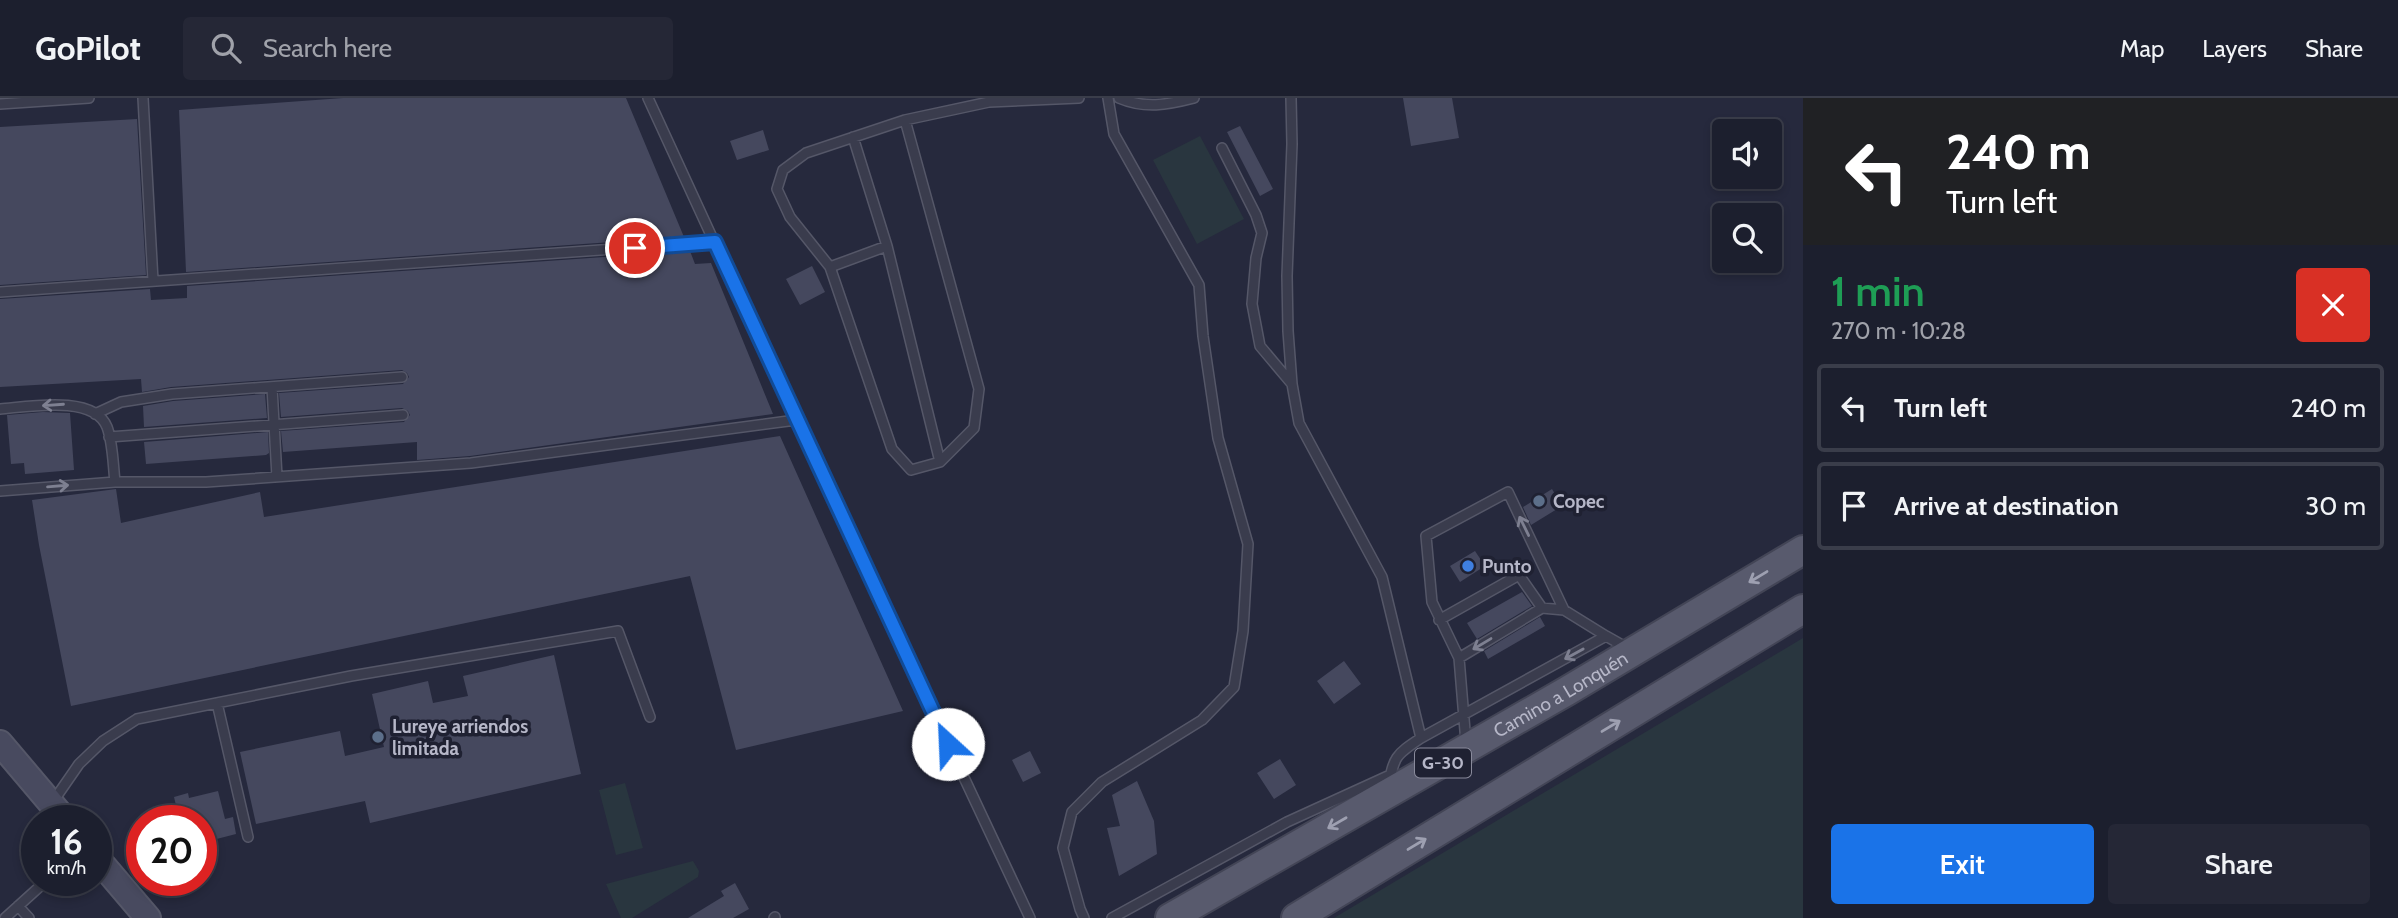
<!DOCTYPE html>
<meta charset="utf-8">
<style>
body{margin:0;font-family:Cabin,sans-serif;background:#252736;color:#f1f3f6;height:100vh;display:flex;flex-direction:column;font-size:26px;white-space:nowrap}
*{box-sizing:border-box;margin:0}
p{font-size:23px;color:#a0a2aa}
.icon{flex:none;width:38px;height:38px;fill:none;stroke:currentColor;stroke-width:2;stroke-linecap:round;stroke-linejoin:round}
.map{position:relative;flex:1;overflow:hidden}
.drawer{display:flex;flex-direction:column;background:#1c1f2e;width:595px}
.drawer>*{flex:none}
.hud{background:#202124;color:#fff;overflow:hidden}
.buttons{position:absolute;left:1712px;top:21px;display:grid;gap:14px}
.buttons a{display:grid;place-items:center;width:70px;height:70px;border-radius:7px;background:#1c1f2e;box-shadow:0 4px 10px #0003,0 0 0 2px #3a3d4a;font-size:35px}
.speed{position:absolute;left:21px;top:707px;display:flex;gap:14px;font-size:35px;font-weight:700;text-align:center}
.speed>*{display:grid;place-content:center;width:91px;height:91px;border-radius:50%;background:#1c1f2e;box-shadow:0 4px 10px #0003,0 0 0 2px #3a3d4a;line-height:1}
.speed small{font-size:18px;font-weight:400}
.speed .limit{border:10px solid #d22;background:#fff;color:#111}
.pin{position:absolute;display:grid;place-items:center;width:60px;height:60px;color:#fff;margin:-30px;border:4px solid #fff;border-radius:50%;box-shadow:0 2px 7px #0007}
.me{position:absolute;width:77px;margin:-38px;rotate:335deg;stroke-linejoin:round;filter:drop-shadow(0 0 5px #0008)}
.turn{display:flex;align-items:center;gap:24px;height:147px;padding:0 28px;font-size:32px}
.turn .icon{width:91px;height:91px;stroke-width:2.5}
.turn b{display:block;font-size:49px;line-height:60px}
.round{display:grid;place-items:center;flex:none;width:74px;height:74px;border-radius:7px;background:#252736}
.overview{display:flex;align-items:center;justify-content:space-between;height:119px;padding:0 28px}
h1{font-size:42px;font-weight:600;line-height:52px;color:#1e9e55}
.action{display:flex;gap:14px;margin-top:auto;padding:14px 28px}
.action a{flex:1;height:80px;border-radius:7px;background:#1a73e8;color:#fff;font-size:28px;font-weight:600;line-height:80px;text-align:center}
.action a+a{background:#252736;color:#f1f3f6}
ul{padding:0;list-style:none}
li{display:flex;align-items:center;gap:21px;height:88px;margin:0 14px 10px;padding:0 14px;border:4px solid #3a3d4a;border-radius:7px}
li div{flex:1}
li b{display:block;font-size:26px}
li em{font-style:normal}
header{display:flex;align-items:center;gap:42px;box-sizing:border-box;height:98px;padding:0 35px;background:#1c1f2e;border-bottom:2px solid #3a3d4a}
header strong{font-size:33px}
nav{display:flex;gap:38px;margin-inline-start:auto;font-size:24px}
.search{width:490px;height:63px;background:#252736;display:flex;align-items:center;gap:18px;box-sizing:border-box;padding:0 24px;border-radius:7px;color:#a0a2aa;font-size:26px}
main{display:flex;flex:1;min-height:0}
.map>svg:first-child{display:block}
.green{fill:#29363f}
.building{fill:#45485e}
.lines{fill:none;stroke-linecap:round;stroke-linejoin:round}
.service-casing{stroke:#555768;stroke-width:12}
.secondary-casing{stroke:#555768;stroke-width:28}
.primary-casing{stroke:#434556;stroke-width:32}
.service{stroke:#3a3c4d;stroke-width:9}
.secondary{stroke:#484a5f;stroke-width:24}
.primary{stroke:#585a6d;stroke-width:28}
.oneway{stroke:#7e8091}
.oneway2{stroke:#9ea0b1}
.route-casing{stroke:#114b97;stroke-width:18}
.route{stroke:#1a73e8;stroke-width:12}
.service-dot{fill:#5c6f8a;stroke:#1f2132;stroke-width:2.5}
.shop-dot{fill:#3f7fe0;stroke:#1f2132;stroke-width:2.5}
.labels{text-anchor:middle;stroke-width:7;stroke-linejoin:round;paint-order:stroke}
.shield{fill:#1f2132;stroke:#898a9b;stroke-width:2}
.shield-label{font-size:18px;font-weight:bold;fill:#b6b7c8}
.poi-label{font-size:19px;font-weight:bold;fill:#b6b7c8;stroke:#1f2132;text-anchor:start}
.street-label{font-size:19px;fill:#b6b7c8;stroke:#1f2132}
</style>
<header>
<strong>GoPilot</strong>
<div class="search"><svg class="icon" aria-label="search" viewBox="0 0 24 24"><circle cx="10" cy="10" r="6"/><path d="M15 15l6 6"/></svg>Search here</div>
<nav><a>Map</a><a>Layers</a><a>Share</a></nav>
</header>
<main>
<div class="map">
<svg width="1803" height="820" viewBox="0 0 1803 820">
<rect width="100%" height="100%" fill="#26293d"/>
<path class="green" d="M1200,38L1244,121L1197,146L1153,62Z
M1803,540V820H1334Z
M625,685L643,750L616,757L599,692Z
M693,763L699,773L698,779L632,820H621L606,786Z"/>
<path class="building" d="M343,0H626L684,139L186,174L179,12Z
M1403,0H1452L1459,40L1411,48Z
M137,21L146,177L0,187V29Z
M1240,28L1273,91L1260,98L1227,34Z
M763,32L769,52L737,62L730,43Z
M690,153L695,166L711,165L773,316L470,358L417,362V344L283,354L281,333L404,324L410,317L408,313L402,310L281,319L279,295L403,286L409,279L407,275L402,272L171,289L142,294L141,281L0,289V201L150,191L151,202L187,200V188Z
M812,168L825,194L800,207L786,181Z
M265,296L267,320L144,329L143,308L173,303Z
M43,314L70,315L74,372L25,376L24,365L11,366L7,317Z
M268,334L269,355L266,357L146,366L144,344Z
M780,338L903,613L736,652L690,478L71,608L39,447L32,402L116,391L121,425L260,394L264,419Z
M1552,391L1562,408L1531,427L1523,409Z
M1475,453L1485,468L1460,484L1450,468Z
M1522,494L1532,508L1477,541L1467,525Z
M1540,519L1545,528L1488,561L1484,553Z
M554,557L581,676L370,725L365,703L256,726L240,654L340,633L345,658L384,649L372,596L428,583L433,605L468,598L463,578Z
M1344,563L1361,586L1334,606L1317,583Z
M1030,653L1041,675L1023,684L1012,662Z
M1280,661L1296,687L1274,701L1257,675Z
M1137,683L1154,723L1157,756L1119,778L1107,730L1120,728L1112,697Z
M218,693L225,721L233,719L236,736L201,745V723H188L186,718L179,720L174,699L188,695L189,700Z
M735,785L749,811L733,820H688L724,798L721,793Z"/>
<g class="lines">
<defs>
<path id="service" d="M143,0L153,183
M648,0L796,322L1030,820
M1119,0C1145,11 1167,7 1194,0
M1291,0L1292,46L1287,178L1288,233L1292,286L1299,325L1382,479L1421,640
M0,6L89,0
M905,22L979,291L974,330L940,364L911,372L892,351L830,169L790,119L777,91L783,72L806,55L905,22L989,4L1079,0
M853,39L887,148L940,364
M1222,50L1256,117L1262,135L1256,160L1252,206L1260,248L1292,286
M830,169L887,148
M0,194L715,144
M272,289L277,379
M0,311C27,309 94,296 107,329C113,345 113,367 115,384
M95,316L121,304L172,296L402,279
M109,339L403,317
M0,393L115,384H206L471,365L796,322
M1439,522L1519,477L1542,510
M1459,560L1432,504L1426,438L1508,394L1564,512
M217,605L248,739
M1466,645L1459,560L1542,510L1564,512L1606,538
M1388,689C1394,659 1395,657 1421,640L1606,538L1629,551
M52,705L79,666L103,643L137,621L351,578L618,533L650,619
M18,808L29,820
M5,820L47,782
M774,820L775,819
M1084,820L1080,811L1063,750L1072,714L1102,684L1202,622L1234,589L1243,533L1248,446L1218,340L1203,238L1199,187L1114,36L1108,0
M1112,820L1287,724L1390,677"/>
<path id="secondary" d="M0,645L66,723
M96,759L148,820"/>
<g id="primary">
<path id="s1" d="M1170,820L1567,593L1803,452"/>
<path d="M1296,820L1803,511"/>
</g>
</defs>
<use href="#service" class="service-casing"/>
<use href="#secondary" class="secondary-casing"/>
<use href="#primary" class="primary-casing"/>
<use href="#service" class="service"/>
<use href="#secondary" class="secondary"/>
<use href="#primary" class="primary"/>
</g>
<defs><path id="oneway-shaft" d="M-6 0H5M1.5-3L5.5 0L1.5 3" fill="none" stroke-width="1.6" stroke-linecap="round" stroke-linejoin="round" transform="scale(1.75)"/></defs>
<g class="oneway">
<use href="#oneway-shaft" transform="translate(53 307) rotate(176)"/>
<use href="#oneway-shaft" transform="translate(58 388) rotate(-5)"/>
<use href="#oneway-shaft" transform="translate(1524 428) rotate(-116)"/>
<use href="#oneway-shaft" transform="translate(1482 546) rotate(149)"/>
<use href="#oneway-shaft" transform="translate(1574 556) rotate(151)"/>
</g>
<g class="oneway2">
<use href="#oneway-shaft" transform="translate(1758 479) rotate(149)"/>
<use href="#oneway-shaft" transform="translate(1611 628) rotate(-31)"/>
<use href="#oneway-shaft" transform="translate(1337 725) rotate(150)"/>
<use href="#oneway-shaft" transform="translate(1417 746) rotate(-31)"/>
</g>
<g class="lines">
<defs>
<path id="route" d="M635,150L715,144L948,646"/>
</defs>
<use href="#route" class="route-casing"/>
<use href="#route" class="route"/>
</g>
<g class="service-dot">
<circle cx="1539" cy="403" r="7"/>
<circle cx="378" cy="639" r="7"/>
</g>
<circle class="shop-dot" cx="1468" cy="468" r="7"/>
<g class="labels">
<rect class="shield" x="1415" y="650.5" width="56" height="29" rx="5"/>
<g class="shield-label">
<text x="1443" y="671">G-30</text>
</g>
<g class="poi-label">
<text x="1553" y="410">Copec</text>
<text x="1482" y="475">Punto</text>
<text x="392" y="635">Lureye arriendos<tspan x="392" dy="22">limitada</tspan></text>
</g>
<g class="street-label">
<text dy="7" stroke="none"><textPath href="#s1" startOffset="450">Camino a Lonquén</textPath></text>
</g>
</g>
</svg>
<div class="buttons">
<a><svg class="icon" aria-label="sound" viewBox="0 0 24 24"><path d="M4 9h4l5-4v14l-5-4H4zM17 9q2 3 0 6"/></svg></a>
<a><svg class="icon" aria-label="search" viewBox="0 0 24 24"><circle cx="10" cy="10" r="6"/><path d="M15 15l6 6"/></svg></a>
</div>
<div class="speed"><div>16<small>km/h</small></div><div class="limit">20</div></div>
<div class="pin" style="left:635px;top:150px;background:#d93025"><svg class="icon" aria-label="arrive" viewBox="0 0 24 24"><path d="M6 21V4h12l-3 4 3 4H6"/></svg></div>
<svg class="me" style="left:948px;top:646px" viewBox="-20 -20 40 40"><circle r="19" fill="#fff"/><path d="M0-13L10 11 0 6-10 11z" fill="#1a73e8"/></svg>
</div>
<section class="drawer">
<div class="hud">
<div class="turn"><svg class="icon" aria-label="left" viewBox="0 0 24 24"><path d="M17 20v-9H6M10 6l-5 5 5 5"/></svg><div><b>240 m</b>Turn left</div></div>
</div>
<div class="overview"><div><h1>1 min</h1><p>270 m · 10:28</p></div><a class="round" style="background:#d93025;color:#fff"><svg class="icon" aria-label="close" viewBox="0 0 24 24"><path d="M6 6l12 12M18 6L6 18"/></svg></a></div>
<ul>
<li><svg class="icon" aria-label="left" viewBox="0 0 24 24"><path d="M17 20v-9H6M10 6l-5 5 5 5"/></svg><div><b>Turn left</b></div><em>240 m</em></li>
<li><svg class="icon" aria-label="arrive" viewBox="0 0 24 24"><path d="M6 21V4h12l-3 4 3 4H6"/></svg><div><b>Arrive at destination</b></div><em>30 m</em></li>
</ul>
<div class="action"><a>Exit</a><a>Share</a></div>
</section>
</main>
